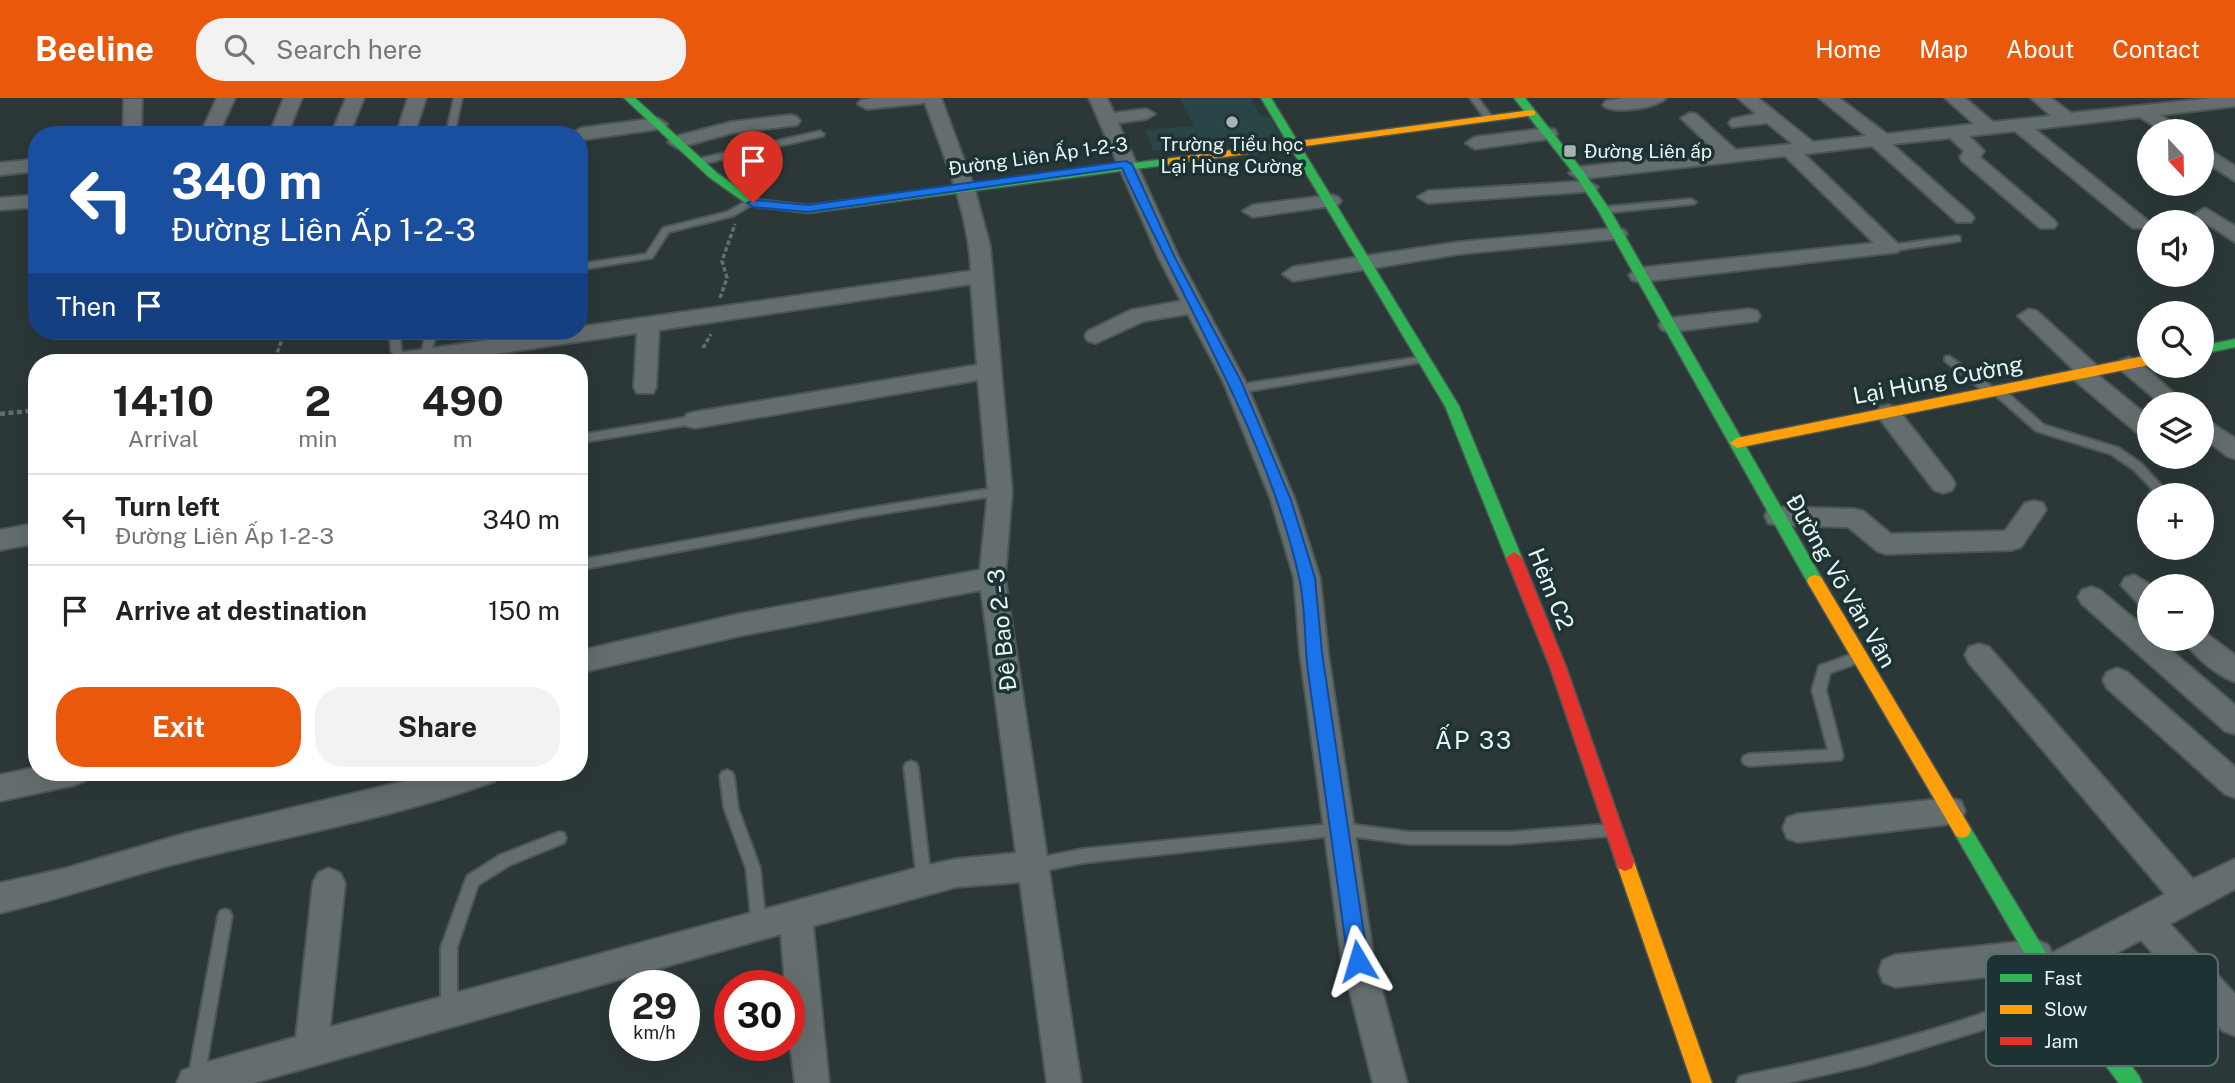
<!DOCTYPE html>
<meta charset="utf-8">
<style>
body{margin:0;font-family:"Public Sans",sans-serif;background:#f2f2f2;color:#222;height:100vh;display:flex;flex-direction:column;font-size:26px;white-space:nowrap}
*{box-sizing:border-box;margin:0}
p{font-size:23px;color:#767676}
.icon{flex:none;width:38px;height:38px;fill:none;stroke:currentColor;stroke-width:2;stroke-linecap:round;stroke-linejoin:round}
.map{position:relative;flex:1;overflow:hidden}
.side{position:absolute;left:28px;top:256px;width:560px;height:427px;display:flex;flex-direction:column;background:#fff;border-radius:28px;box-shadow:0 7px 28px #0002}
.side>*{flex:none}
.guide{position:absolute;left:28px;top:28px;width:560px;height:214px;border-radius:28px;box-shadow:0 7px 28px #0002;background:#1a4fa0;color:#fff;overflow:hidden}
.needle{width:46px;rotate:158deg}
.buttons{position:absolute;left:2137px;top:21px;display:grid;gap:14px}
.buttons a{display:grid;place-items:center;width:77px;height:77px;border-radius:50%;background:#fff;box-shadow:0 7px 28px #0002;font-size:35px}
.speed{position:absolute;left:609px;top:872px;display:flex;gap:14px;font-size:35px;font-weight:700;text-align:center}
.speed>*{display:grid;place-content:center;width:91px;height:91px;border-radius:50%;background:#fff;box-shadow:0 7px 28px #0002;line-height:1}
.speed small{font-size:18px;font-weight:400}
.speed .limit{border:10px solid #d22;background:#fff;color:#111}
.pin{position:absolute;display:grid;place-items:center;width:60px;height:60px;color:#fff;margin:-72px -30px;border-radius:50% 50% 50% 0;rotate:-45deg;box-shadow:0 0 7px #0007}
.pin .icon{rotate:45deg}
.me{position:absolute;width:77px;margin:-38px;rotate:353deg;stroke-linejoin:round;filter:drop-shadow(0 0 5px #0008)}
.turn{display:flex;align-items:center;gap:24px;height:147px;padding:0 28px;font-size:32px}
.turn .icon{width:91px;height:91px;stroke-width:2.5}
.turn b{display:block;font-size:49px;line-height:60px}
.then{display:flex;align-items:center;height:66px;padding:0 28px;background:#0003;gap:14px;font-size:26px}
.eta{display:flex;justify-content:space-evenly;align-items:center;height:119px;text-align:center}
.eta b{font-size:42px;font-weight:700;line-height:49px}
.button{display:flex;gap:14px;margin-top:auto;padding:14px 28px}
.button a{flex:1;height:80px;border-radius:28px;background:#ea580c;color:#fff;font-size:28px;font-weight:700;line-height:80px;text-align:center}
.button a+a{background:#f2f2f2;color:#222}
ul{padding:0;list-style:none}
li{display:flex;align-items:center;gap:21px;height:91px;padding:0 28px;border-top:2px solid #e0e0e0}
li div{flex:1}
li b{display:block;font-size:26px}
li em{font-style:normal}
header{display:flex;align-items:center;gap:42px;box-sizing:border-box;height:98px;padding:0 35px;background:#ea580c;color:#fff}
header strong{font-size:33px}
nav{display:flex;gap:38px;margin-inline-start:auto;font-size:24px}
.search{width:490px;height:63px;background:#f2f2f2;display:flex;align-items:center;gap:18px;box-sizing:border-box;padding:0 24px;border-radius:28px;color:#767676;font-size:26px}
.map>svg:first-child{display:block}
.built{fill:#294547}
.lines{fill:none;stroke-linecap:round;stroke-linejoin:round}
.lane-casing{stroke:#4b5656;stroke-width:4}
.street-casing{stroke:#4b5656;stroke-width:4}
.fast-casing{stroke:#4b5656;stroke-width:3}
.slow-casing{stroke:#4b5656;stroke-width:3}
.jam-casing{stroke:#4b5656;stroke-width:3}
.path-far1{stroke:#646e6e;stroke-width:3.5;stroke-dasharray:4.5 2.5;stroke-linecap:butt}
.path{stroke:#646e6e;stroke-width:4.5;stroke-dasharray:5 3.5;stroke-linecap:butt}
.lane{fill:#656e6e;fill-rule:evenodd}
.street{fill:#656e6e;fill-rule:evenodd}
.fast{fill:#30b455;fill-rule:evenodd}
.slow{fill:#ff9f0a;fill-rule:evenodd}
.jam{fill:#e5322d;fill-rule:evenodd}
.route{fill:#1a73e8;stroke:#114b97;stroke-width:2}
.poi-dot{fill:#a6b3b3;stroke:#1d3233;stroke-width:2.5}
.labels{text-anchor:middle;stroke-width:7;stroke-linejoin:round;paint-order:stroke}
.far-poi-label{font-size:19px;fill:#e8f5f5;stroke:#1d3233}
.far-street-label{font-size:19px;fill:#e8f5f5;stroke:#1d3233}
.street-label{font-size:23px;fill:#e8f5f5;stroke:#1d3233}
.neighbourhood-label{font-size:24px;letter-spacing:2px;fill:#e8f5f5;stroke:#1d3233}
.key{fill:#1d3233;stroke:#5a6c6d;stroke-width:2}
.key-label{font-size:19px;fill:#e8f5f5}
</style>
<header>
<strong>Beeline</strong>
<div class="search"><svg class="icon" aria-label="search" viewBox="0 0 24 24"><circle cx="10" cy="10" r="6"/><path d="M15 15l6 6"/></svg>Search here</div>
<nav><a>Home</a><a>Map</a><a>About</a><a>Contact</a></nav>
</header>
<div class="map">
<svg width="2235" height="985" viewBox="0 0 2235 985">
<rect width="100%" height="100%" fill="#2c3838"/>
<path class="built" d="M1179,0H1251L1260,17L1270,20L1280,38L1153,53L1145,32L1194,28Z"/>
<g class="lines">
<defs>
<path id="lane" d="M454,0H462L454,37H446Z
M1470,0H1478L1493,20L1492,22H1486Z
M820,33L824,36L823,38L698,67L694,64L698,61Z
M750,101L755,104L753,106L733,118L669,134L652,160L579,172V166L646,156L663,130L727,114Z
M1691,101L1696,104L1694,106L1604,115L1599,112L1604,109Z
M1957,138L1960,139V143L1891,153L1886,150L1891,147Z
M390,233H400L401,252L409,262L408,264H400L391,253Z
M427,233H437L430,259L425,262L420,259Z
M1425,258L1430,261L1429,263L1237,295L1232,291L1237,287Z
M1949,258L1994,290H2002L2044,327L2119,350L2142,366L2162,388L2164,391L2160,397L2149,398L2152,391L2134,372L2111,356L2036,333L1995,297H1988L1945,263V259Z
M695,318L699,319L700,322L699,325L579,345V337Z
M1000,389L1006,393L1000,397L862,419L579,472V462L862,411Z
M1855,555L1860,556L1861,560L1860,564L1830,575L1826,592L1843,658L1841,662L1749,668L1744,666L1742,662L1744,658L1749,656L1828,652L1812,592L1819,568Z
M911,663L916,665L918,669L931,783L929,788L924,790L919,788L917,783L904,669L906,665Z
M727,672L732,674L734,678L738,710L760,770L766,827L764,832L759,834L754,832L752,827L746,770L724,710L720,678L722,674Z
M1341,725L1409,734H1510L1610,726L1615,727L1617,732L1615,737L1610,738L1510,746H1409L1341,737L1082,765L1033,775L1028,773L1026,768L1028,763L1033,761L1082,751Z
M559,734L564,735L566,740L564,745L510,767L478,787L457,849V912L454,917L449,920L444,917L441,912V849L467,778L500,757Z
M225,811L230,813L232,818L204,981L202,985H190L188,981L218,818L220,813Z
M2054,889L2059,892L2062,897L2059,902L1979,933L1863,968L1787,985H1737L1739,979L1745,977C1851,957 1954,929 2054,889Z"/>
<path id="street" d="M217,0H235L218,37H200Z
M284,0H302L287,37H269Z
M346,0H364L349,37H331Z
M408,0H426L414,37H396Z
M873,0H941L974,89L990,148L1012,393L1005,480L1081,985H1047L1020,784L956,789L813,828L829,985H795L789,937V887H785L781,836L253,985H177L182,973L194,968L296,939L313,785L318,775L329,770L340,775L345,785L330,929L924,768L956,761L1016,755L981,492L739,538L579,575V553L739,516L980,472L988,393L978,282L695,330L687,328L683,322L687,316L695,314L977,267L971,186L659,232L656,289L653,295H637L634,289L637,235L440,264L393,262L396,257L404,254L555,233H579V229L971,173C969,115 944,59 925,5L867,11L858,6L861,2Z
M1089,0H1107L1114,15L1146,11L1155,16L1146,21L1118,25L1179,160L1245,283L1295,402L1320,480L1328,555L1374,863L1407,985H1373L1342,863L1300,555L1294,480L1271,402L1223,283L1188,216L1144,223L1096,245L1088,243L1085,238L1088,233L1131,212L1181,203L1159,160Z
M1622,0H1666C1656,10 1613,17 1603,7L1606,3Z
M1738,0H1758L1813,44L1866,38L1819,0H1839L1887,36L1974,26L1945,0H1965L1993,24L2051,18L2031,0H2051L2071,15L2213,0H2235V8L2161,17L2183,33H2162L2140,19L2035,31L2147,122V130H2133L2015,33L1969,38L1984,53L1980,59L2054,122L2057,126L2054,130H2040L1962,63L1960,59L1964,53L1950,40L1892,46L1971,116L1974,120L1971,124H1957L1872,48L1804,56L1898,146L1901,150L1898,154L1639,184L1632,182L1629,177L1639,170L1874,145L1785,58L1579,81L1569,75L1579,69L1716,54L1681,20L1690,15L1696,16L1736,52L1793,46L1767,25L1732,29L1729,25L1732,21L1756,16Z
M124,1H142L141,37H123Z
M791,17L797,19L800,23L797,27L732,35L677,50L668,44L670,40L731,24Z
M658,20L667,26L665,30L581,42L579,37L572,36L581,30Z
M1548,30L1555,32L1557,36L1555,40L1475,51L1466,45L1475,39Z
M2202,47L2235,68V83L2202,62Z
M37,61V73L0,77V65Z
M1588,83L1598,89L1595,93L1428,105L1418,99L1428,93Z
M37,97V109L0,112V100Z
M1331,97L1338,99L1341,103L1338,107L1253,119L1243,113L1253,107Z
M2205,110L2235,128V144L2198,120L2195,116Z
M1617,130L1624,132L1627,136L1624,140L1459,156L1293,183L1283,176L1293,169L1459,144Z
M1749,211L1757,213L1760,218L1757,223L1670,234L1662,232L1659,227L1662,222L1670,220Z
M2029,211L2037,213L2098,269L2101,274L2099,278L2149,319V340L2141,338L2073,281L2070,276L2073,271L2018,218Z
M2129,259L2137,262L2186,306H2161L2121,272L2118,267L2121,262Z
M1888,307L1896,309L1952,380L1955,386L1952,392L1943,395L1934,392L1880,321L1876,315L1880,309Z
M2202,319L2235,340V361L2227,358L2202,339Z
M2034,403L2043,405L2046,412L2021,449L2012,452L1886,456L1877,453L1848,429L1777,427L1768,425L1765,418L1768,411L1777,409L1854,411L1863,413L1891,436L2005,433L2025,405Z
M37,425V445L0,452V432Z
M2134,477L2153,488H2149V510L2140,507L2121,487L2125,480Z
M2091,489L2100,492L2149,533V541H2158L2235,607V636L2225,633L2082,506L2078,499L2082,492Z
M2202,532L2235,557V584C2218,578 2191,557 2184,541H2202Z
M1979,546L1989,549L2193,781L2235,761V791L2170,826L2235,896V938L2223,933L2141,842L2047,891L2035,886L2031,874L1895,889L1883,884L1879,873L1883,862L1895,857L2037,842L2048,847L2052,855L2165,796L1969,565L1965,557L1969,549Z
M2117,570L2127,574L2235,669V700L2225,696L2107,590L2103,582L2107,574Z
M37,669V674H90L85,683L75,687L0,703V677Z
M443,674H500L495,683C397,719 292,737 190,762C126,778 65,800 0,815V785L63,771L187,735Z
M1950,700L1961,703L1965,713L1961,723L1950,726L1798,744L1787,740L1783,730L1787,720L1798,716Z"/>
<path id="fast" d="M624,0H635L717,75L753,101L808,107L1165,61L1171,64L1165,67L808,115L750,108L709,79Z
M1261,0H1271L1459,308L1522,460L1519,464H1509L1506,460L1445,308Z
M1514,0H1525L1583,73L1610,112L1821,479L1823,483L1821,487H1809L1598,112L1575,77Z
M2235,241V249L2202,256V248Z
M1962,724L1968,726L2054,868L2139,978L2142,985H2119L2040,882L1956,738L1953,732L1956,726Z"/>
<path id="slow" d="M1531,12L1535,13V17L1165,67L1159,64L1165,61Z
M2149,257V267L1737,350L1730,345L1737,340Z
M1815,477L1821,479L1968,726L1971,732L1968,738L1962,740L1956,738L1809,487L1807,483L1809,479Z
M1625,755L1632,758L1634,764L1712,985H1692L1616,764L1618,758Z"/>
<path id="jam" d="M1514,454L1522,460L1566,569L1634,764L1632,770L1625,773L1618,770L1616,764L1550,569L1506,460Z"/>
</defs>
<use href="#lane" class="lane-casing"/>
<use href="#street" class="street-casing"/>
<use href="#fast" class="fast-casing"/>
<use href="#slow" class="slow-casing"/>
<use href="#jam" class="jam-casing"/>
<path class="path-far1" d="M720,200L727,180L722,163L735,126
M703,250L711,236
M275,261L285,233"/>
<path class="path" d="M274,264L276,259
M0,316L37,312"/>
<use href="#lane" class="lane"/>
<use href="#street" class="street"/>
<use href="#fast" class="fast"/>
<use href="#slow" class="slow"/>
<use href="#jam" class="jam"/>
</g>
<path class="route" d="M1126,63L1132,66L1175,160L1241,283L1291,402L1315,480L1322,555L1368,863L1365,870L1358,873L1351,870L1348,863C1335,767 1322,670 1308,574C1304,543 1306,509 1299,479C1267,337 1182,202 1122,70L808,114L753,109L747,105L753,102L808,107Z"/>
<g class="poi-dot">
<circle cx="1232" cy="24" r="7"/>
<rect x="1563" y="46" width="14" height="14" rx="3.5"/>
</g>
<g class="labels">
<g class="far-poi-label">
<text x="1232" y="53">Trường Tiểu học<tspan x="1232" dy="22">Lại Hùng Cường</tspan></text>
<text x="1584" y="60" text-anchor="start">Đường Liên ấp</text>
</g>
<g class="far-street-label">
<text transform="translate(1038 58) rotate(-8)" y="7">Đường Liên Ấp 1-2-3</text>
</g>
<g class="street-label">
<text transform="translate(1938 282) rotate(-11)" y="8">Lại Hùng Cường</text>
<text transform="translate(1841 483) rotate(60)" y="8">Đường Võ Văn Vân</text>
<text transform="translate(1551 491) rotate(68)" y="8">Hẻm C2</text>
<text transform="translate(1002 532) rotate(-96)" y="8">Đê Bao 2 - 3</text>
</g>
<g class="neighbourhood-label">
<text x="1474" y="651">ẤP 33</text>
</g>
</g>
<rect x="1986" y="856" width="232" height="112" rx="10" class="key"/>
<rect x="2000" y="876" width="32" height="8" fill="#30b455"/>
<rect x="2000" y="907" width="32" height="9" fill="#ff9f0a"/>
<rect x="2000" y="939" width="32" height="8" fill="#e5322d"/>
<g class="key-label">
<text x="2044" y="887">Fast</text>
<text x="2044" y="918">Slow</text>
<text x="2044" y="950">Jam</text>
</g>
</svg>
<div class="buttons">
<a><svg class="needle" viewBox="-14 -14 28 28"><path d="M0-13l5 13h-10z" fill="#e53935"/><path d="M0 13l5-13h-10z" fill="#767676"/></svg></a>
<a><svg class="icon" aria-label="sound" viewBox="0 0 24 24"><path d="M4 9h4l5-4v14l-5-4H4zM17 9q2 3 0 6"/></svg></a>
<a><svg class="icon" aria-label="search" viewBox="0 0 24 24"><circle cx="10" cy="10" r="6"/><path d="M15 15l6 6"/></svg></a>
<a><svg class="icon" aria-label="layers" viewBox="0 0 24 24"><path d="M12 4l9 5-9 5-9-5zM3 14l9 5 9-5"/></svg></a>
<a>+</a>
<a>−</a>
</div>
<div class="speed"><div>29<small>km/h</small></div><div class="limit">30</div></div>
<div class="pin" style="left:753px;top:105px;background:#d93025"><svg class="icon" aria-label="arrive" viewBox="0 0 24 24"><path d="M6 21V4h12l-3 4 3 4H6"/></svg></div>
<svg class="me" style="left:1358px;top:863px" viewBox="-20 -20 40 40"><path d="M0-17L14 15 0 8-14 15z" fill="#1a73e8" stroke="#fff" stroke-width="4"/></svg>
<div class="guide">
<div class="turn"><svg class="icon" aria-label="left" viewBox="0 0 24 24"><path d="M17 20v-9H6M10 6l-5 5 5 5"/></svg><div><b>340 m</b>Đường Liên Ấp 1-2-3</div></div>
<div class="then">Then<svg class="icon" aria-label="arrive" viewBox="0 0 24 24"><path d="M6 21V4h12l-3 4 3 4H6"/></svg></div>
</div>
<section class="side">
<div class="eta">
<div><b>14:10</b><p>Arrival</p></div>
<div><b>2</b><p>min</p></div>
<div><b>490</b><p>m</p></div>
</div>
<ul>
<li><svg class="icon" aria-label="left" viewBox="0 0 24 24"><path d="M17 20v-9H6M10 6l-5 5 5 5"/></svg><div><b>Turn left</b><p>Đường Liên Ấp 1-2-3</p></div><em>340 m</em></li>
<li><svg class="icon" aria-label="arrive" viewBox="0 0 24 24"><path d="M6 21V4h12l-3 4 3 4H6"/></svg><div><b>Arrive at destination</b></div><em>150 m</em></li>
</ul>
<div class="button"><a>Exit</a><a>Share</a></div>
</section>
</div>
